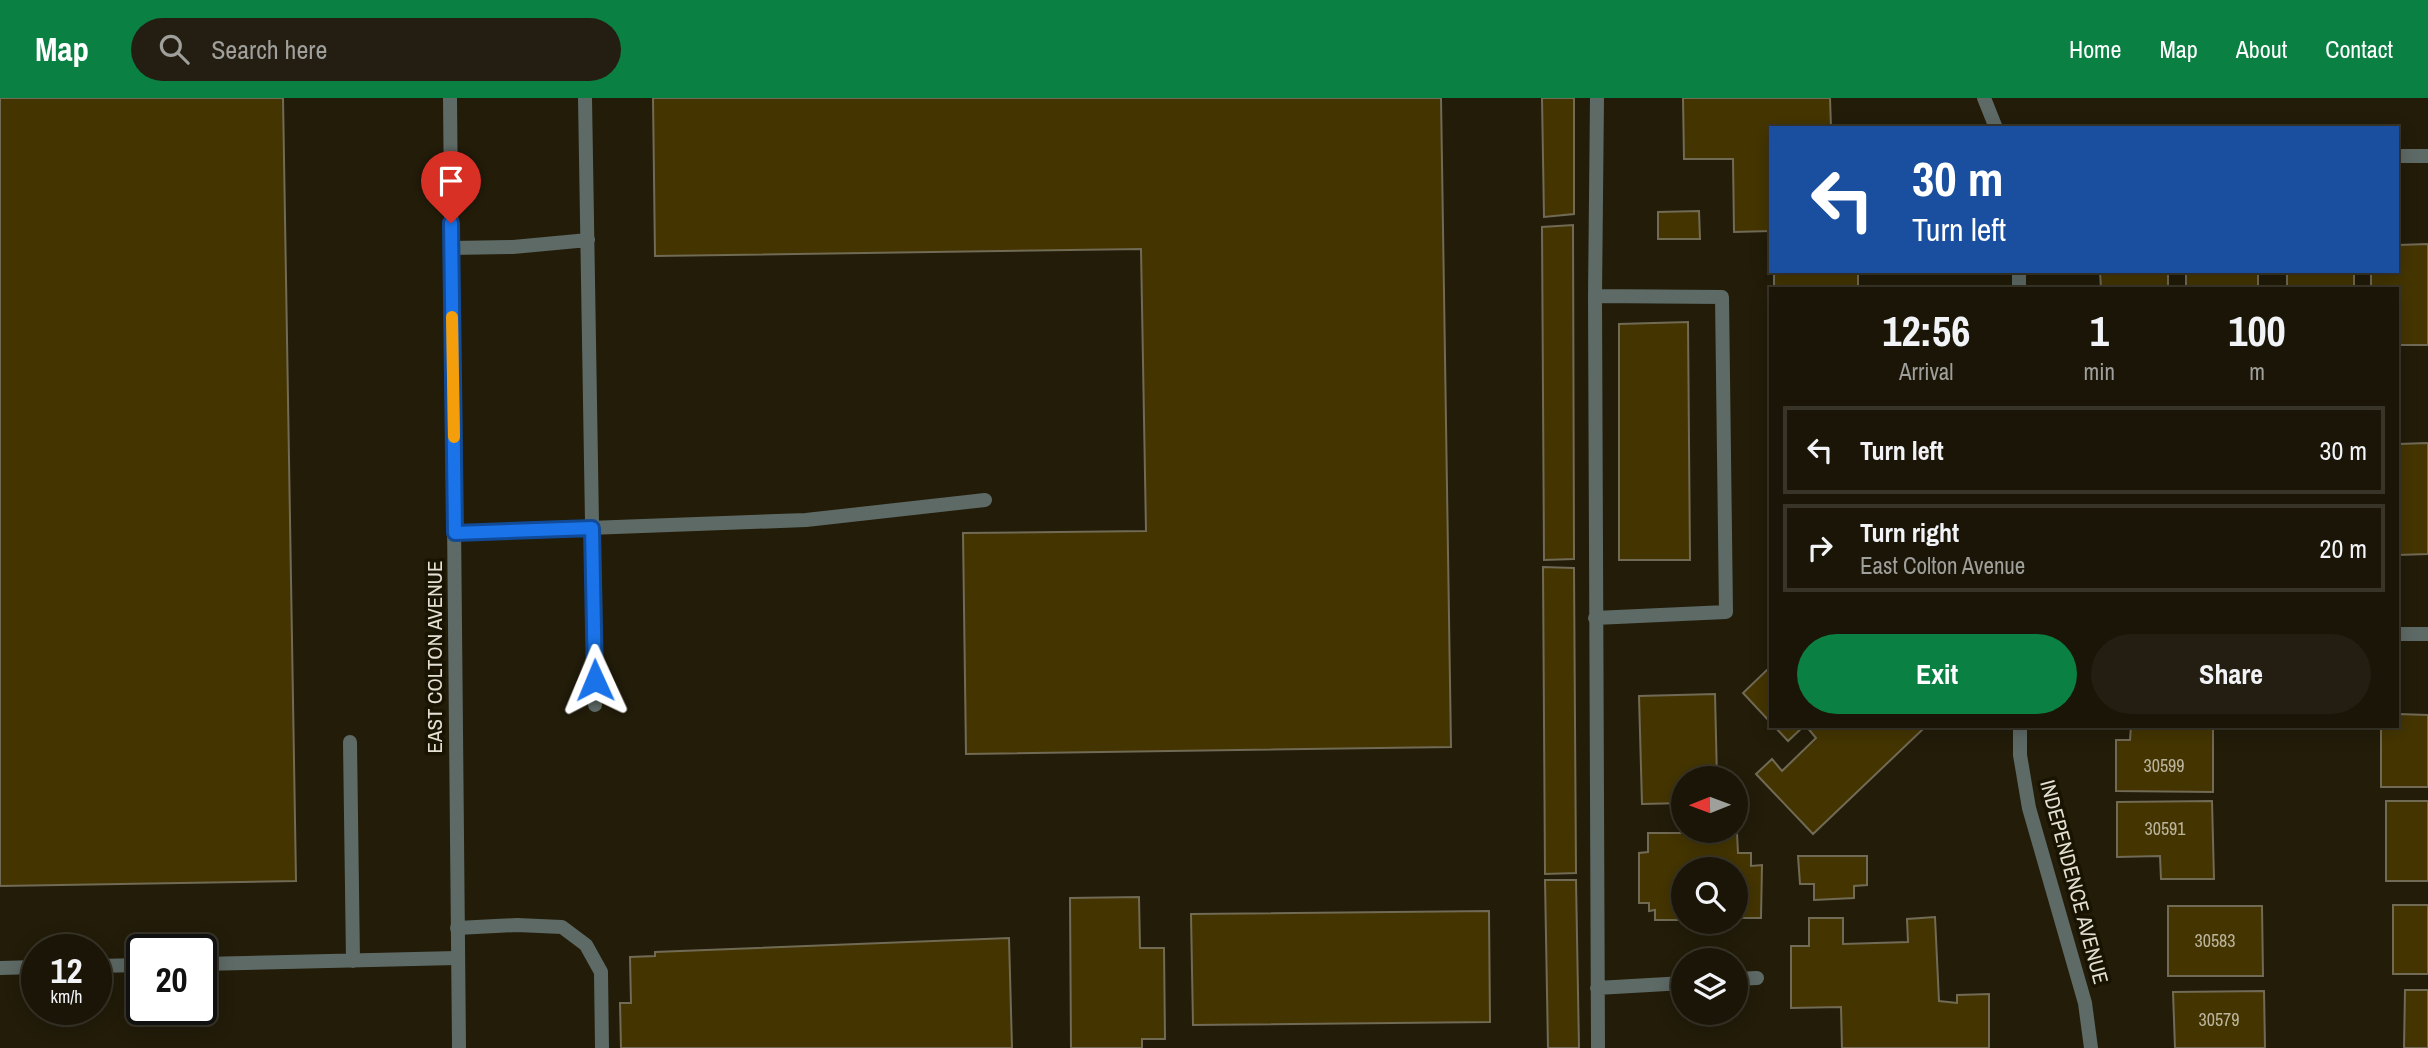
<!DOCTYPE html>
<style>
body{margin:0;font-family:"Archivo Narrow",sans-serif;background:#231e11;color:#f1f3f6;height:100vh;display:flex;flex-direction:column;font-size:26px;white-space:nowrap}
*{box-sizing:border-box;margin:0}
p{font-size:23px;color:#9f9f9b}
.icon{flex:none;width:38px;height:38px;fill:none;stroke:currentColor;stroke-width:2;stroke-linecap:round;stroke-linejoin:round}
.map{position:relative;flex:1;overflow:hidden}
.panel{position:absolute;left:1769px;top:189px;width:630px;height:441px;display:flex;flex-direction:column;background:#1a1507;border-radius:0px;box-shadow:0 4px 18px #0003,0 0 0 2px #383428}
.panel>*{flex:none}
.hud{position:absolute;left:1769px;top:28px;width:630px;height:147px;border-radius:0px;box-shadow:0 4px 18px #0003,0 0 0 2px #383428;background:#1a4fa0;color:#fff;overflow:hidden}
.needle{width:46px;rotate:269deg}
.fabs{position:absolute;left:1671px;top:668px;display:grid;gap:14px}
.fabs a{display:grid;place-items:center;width:77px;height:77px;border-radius:50%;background:#1a1507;box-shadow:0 4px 18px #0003,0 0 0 2px #383428;font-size:35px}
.speed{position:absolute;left:21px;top:836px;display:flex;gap:14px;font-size:35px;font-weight:700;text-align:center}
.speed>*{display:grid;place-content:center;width:91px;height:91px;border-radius:50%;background:#1a1507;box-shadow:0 4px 18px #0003,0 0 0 2px #383428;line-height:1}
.speed small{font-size:18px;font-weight:400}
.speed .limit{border:4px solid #111;border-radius:10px;background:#fff;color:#111}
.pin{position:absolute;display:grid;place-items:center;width:60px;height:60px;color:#fff;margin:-72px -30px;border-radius:50% 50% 50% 0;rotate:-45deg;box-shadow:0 0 7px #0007}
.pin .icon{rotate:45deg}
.me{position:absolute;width:77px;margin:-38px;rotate:359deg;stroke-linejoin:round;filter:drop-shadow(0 0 5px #0008)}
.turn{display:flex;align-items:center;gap:24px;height:147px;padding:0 28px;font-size:32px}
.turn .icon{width:91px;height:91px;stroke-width:2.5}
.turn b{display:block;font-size:49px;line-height:60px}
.eta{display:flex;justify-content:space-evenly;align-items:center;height:119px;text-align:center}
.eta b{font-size:42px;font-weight:700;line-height:49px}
.cta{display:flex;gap:14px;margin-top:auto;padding:14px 28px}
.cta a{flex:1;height:80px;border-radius:42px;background:#0b8043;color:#fff;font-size:28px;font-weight:700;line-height:80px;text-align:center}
.cta a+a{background:#231e11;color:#f1f3f6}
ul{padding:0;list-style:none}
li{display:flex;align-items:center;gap:21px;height:88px;margin:0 14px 10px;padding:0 14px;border:4px solid #383428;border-radius:0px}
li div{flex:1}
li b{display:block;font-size:26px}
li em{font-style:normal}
header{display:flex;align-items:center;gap:42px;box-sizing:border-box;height:98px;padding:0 35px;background:#0b8043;color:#fff}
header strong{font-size:33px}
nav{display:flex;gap:38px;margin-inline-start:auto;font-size:24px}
.search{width:490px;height:63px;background:#231e11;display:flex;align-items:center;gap:18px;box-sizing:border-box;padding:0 24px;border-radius:38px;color:#9f9f9b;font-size:26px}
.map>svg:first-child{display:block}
.building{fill:#443500;stroke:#716a55;stroke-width:2}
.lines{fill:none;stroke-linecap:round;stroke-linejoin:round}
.service{stroke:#5e6a66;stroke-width:14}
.minor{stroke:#5e6a66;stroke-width:14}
.tertiary{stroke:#5e6a66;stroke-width:14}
.route-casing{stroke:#114b97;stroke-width:18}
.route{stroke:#1a73e8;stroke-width:12}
.slow{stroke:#f59e0b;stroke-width:12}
.labels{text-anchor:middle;stroke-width:7;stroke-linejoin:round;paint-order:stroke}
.number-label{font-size:18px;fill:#bbb59f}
.street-label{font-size:21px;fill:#e3e0d4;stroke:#191302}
</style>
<header>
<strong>Map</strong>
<div class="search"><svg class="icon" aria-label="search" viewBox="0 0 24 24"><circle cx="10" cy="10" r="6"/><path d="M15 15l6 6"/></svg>Search here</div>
<nav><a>Home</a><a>Map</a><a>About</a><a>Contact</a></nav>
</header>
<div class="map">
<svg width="2428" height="950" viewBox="0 0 2428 950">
<rect width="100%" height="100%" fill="#221c09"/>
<path class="building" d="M0,0H283L296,783L0,788Z
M653,0H1441L1451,649L966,656L963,435L1146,433L1141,151L655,158Z
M1542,0H1574V116L1544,119Z
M1683,0H1830L1831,30H1771V133L1734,134L1733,61H1684Z
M1699,113L1700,141H1658V114Z
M1573,127L1574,461L1544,462L1542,129Z
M2428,146V247H2398V191H2371V173H2398V147Z
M1774,173H1858V191H1774Z
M2100,173H2168V191H2101Z
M2186,173H2258V191H2186Z
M2287,173H2354V191H2287Z
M1688,224L1690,462H1619V226Z
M2428,345V456L2398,457V346Z
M1543,469L1574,470L1576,775L1545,776Z
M1771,568V625L1743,595Z
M1715,596L1717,681H1684V705L1642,706L1639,598Z
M2398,616L2428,617V689H2381V628H2398Z
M1774,628H1804L1788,643Z
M1806,628H1918L1922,632L1813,736L1756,676L1772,661L1782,673L1816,640Z
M2131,628H2213V694L2116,693V642H2130Z
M2212,703L2214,781H2161L2160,758L2117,759V704Z
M2386,703H2428V783H2386Z
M1648,735H1737L1738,755H1751V768L1762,767L1761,820H1736V772H1684V822H1655V812L1649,813V805H1639V755L1648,754Z
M1798,758H1867V787L1854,788V800L1814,802V786H1800Z
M1545,782H1576L1579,950H1548Z
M1139,799L1140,850H1164L1165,941H1142V950H1071L1070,800Z
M2393,807H2428V876H2393Z
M2168,808H2262L2263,878H2168Z
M1489,813L1490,924L1193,927L1191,816Z
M1935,819L1939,903L1957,905V897L1989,896V950H1842L1841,909L1791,910V848H1809V820H1843V846L1908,844L1907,821Z
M1009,840L1012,950H621L620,905H631L630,859L655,858V854Z
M2405,892H2428V950H2404Z
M2264,893L2265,950H2175L2173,894Z"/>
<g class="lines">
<path class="service" d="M585,0L595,607
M1597,0L1595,198L1598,950
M451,150L513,149L588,142
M1595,198L1722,199L1726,514L1595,520
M455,435L806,422L985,402
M350,644L353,863
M457,830L517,827L562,829L586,847L601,874L602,950
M201,866L457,860
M96,868L142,867
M0,870L37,869
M1736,881L1757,880
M1597,890L1684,885"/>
<path class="minor" d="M1984,0L1996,30
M2398,58H2428
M2019,173V191
M2398,536H2428
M2020,628V657L2029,710L2085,905L2091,950"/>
<path class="tertiary" d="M450,0L459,950"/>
</g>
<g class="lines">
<defs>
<path id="route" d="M451,125L455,435L592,430L595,582"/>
</defs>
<use href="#route" class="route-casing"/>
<use href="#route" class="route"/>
<path class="slow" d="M452,219L454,339"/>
</g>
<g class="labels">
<g class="number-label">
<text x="2164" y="674">30599</text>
<text x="2165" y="737">30591</text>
<text x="2215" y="849">30583</text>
<text x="2219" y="928">30579</text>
</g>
<g class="street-label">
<text transform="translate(435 559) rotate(-90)" y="7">EAST COLTON AVENUE</text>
<text transform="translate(2074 784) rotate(75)" y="7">INDEPENDENCE AVENUE</text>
</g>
</g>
</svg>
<div class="fabs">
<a><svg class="needle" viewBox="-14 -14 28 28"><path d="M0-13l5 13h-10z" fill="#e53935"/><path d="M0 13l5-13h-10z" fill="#9f9f9b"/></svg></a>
<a><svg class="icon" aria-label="search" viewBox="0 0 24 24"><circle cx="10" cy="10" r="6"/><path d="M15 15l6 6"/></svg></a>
<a><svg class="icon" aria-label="layers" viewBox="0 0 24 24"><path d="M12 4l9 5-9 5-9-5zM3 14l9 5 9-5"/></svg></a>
</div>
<div class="speed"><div>12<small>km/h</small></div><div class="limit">20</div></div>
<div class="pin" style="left:451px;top:125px;background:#d93025"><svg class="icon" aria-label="arrive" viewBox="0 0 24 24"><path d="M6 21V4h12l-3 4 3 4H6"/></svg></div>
<svg class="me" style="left:595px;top:582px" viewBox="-20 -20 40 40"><path d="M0-17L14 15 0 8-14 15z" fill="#1a73e8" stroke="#fff" stroke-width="4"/></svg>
<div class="hud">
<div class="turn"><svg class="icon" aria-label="left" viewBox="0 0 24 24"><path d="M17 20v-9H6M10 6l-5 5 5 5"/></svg><div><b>30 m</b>Turn left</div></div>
</div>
<section class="panel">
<div class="eta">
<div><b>12:56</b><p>Arrival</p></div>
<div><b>1</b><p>min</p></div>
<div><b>100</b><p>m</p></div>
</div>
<ul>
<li><svg class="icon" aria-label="left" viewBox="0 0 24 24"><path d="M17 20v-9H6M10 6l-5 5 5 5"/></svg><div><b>Turn left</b></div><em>30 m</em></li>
<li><svg class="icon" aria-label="right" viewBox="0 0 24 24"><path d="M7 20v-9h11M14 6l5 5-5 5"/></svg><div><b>Turn right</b><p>East Colton Avenue</p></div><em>20 m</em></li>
</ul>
<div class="cta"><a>Exit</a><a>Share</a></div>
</section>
</div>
